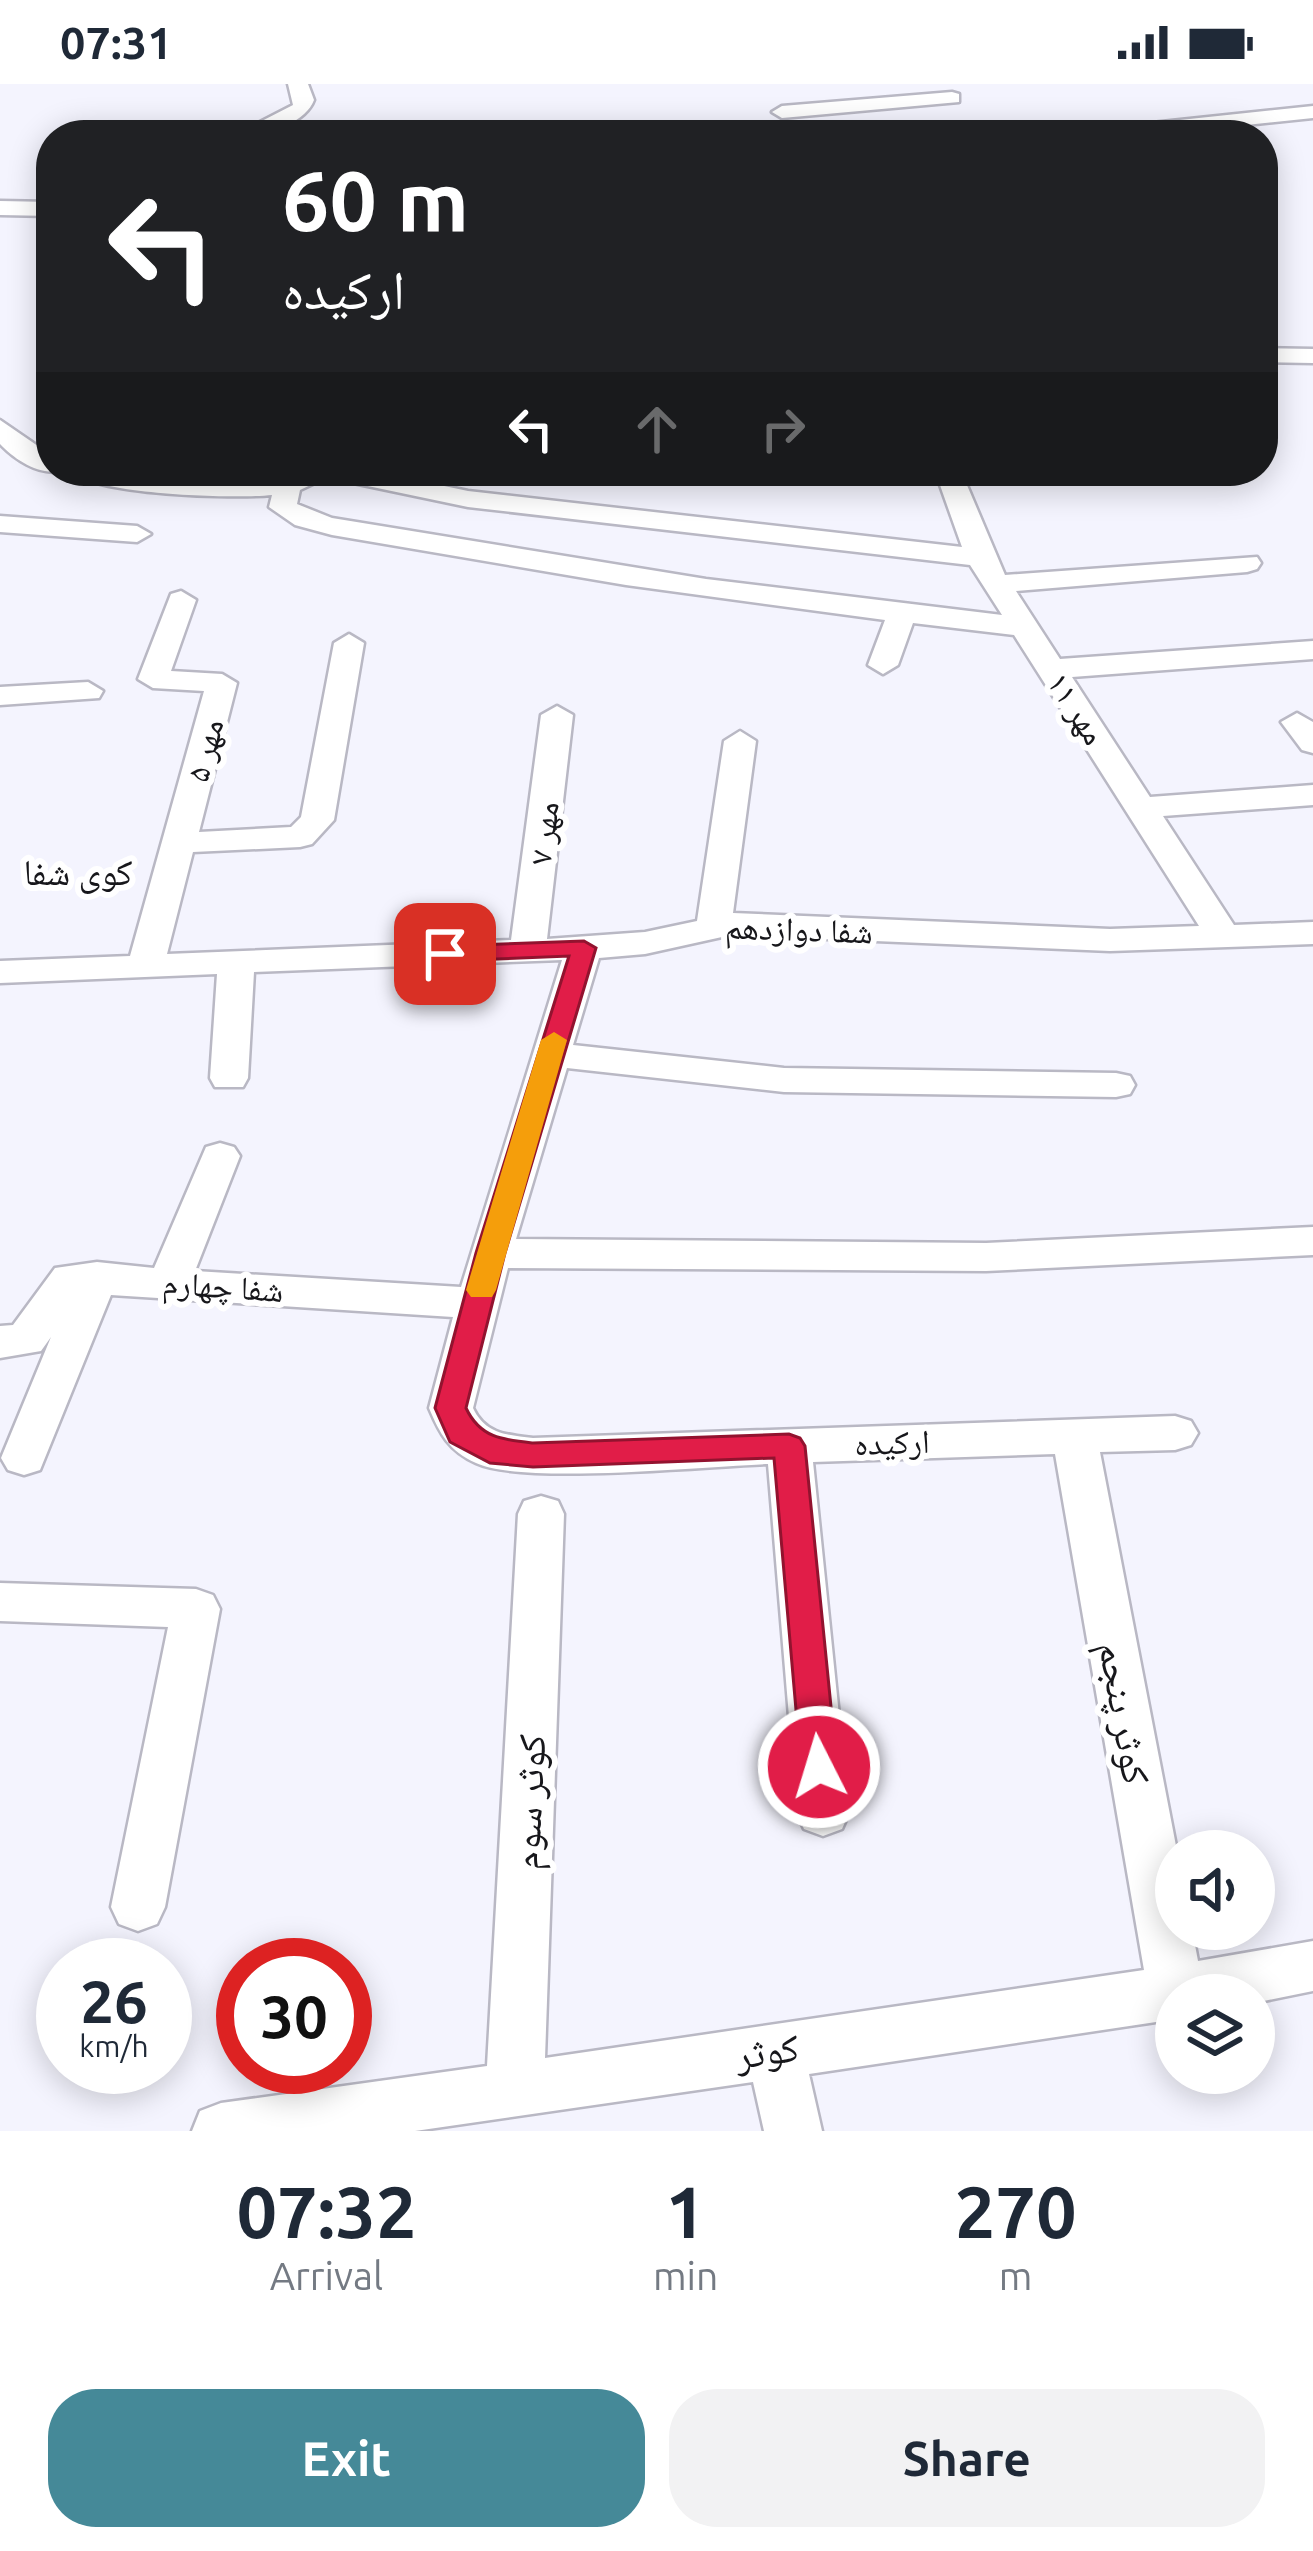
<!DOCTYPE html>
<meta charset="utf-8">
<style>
body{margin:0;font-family:Ubuntu,"Noto Naskh Arabic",sans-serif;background:#f2f2f3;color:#1f2937;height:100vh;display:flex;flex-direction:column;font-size:45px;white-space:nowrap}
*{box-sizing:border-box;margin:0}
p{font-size:39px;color:#747a83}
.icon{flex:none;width:66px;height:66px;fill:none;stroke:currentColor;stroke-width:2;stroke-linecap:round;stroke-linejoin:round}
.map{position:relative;height:2047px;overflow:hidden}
.side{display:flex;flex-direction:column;background:#fff;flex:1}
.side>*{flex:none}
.banner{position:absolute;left:36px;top:36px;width:1242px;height:366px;border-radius:48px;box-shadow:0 6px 30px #0003;background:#202124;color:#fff;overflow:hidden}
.tools{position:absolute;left:1155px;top:1746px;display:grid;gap:24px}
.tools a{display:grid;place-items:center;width:120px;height:120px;border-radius:50%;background:#fff;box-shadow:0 6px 30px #0003;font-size:60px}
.speed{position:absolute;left:36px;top:1854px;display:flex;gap:24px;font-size:60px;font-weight:700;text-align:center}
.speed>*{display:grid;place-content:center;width:156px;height:156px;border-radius:50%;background:#fff;box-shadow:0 6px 30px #0003;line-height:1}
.speed small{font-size:30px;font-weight:400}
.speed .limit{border:18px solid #d22;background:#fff;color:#111}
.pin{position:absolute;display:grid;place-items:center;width:102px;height:102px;color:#fff;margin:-51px;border-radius:24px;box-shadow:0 6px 18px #0006}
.me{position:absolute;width:132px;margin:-66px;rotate:355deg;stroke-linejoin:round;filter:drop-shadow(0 0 9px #0008)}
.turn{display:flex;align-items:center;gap:42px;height:252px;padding:0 48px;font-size:54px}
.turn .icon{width:156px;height:156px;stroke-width:2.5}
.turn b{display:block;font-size:84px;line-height:102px}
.lanes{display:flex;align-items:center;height:114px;padding:0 48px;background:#0003;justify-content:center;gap:60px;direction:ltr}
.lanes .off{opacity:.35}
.eta{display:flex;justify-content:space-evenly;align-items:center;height:204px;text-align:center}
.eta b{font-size:72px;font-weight:600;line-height:84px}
.button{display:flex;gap:24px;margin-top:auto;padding:24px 48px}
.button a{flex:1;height:138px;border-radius:48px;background:#458998;color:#fff;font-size:48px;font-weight:600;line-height:138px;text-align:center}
.button a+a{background:#f2f2f3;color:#1f2937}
.status{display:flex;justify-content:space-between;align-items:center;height:84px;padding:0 60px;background:#fff;direction:ltr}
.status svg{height:33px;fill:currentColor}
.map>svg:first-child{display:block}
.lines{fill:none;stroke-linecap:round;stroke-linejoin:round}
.minor-casing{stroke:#b9b8c4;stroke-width:5}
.minor{fill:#fff;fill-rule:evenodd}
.route{fill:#e11d48;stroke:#92132f;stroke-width:3}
.slow{fill:#f59e0b}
.labels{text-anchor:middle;stroke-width:12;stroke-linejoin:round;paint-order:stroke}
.street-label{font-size:33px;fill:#17171b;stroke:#fff}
.neighbourhood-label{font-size:36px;fill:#17171b;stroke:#fff}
.near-street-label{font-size:39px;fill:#17171b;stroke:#fff}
</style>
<div class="status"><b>07:31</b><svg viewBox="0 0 49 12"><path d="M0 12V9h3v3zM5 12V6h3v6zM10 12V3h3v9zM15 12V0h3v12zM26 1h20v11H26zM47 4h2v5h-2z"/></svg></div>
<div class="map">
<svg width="1313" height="2047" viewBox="0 0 1313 2047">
<rect width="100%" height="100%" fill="#f4f4fe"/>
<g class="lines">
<defs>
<path id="minor" d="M288,0H308L314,16C306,38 269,51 251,51L252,42L293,21Z
M952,8L959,10V18L782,34L772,28L782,22Z
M1313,22V34L1152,51H1085L1095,45Z
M0,117L51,118V132L0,131Z
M1263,264L1313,265V279L1263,278Z
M0,336L51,371V387H59C38,391 14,375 0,360Z
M70,387C137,387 204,401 271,395L269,387L308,388L321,396L300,406L297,420L332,434L706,495L1002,531L970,481L468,423L339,396L326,388L373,387L468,407L962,463L935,387H961L1005,491L1257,473L1261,479L1257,485L1247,488L1016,507L1060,575L1313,557V575L1072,593L1150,713L1313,701V721L1163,732L1234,841L1313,838V860L1110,867L731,851L645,870L599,874L573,961L784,984L1116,989L1130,992L1135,1001L1130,1010L1116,1013L784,1008L567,984L516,1155L986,1159L1313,1143V1171L986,1187L508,1184L473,1324C485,1350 507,1351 533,1354L1175,1332L1191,1337L1198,1349L1191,1361L1175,1366L1100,1368L1177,1767L1176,1845H1192L1198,1877L1313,1857V1907L1254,1919V1911H1176V1935L809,1990L822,2047H764L753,1998L415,2047H192L200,2027L221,2019L487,1982L518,1430L524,1417L541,1412L558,1417L564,1430L545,1974L1144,1886L1055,1370L813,1378L849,1729L842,1745L823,1752L804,1745L797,1729L768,1380C707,1382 523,1401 476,1379C449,1367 440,1350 429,1324L453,1233L111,1211L40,1386L24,1391L8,1386L1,1374L51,1253L41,1267L0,1274V1242L13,1241L55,1184L97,1178L154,1184L206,1063L220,1059L234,1063L240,1072L195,1187L461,1203L562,876L254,888L248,994L243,1003H215L210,994L217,890L0,899V877L130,872L204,607L153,604L138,595L171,510L181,507L196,516L171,587L222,590L237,599L199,748L291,743L301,733L334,559L349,550L364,559L334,736L312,760L300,763L193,768L167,870L511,856L541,631L557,622L573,631L547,855L645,848L697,837L724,657L740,647L756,657L733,829L1110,845L1199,842L1014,551L913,539L898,581L883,590L868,581L885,536L626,501L332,451L295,441L269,423L272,411C234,415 95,411 70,387Z
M0,432L137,442L151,450L137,458L0,448Z
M88,598L103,607L99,614L0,621V603Z
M1297,629L1313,638V669L1302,666L1281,638Z
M0,1499L196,1505L213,1511L220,1525L165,1823L157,1840L138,1847L119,1840L111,1823L168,1543L0,1537Z"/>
</defs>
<use href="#minor" class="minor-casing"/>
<use href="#minor" class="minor"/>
</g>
<path class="route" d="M584,857L596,864L505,1169L466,1324C480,1354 503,1356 533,1359L789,1350L800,1354L805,1362L837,1683L831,1694L819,1698L806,1694L801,1683L774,1374L533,1383L490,1379L450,1358L435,1324L476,1169L569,872L445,877L432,870L445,862Z"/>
<path class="slow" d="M554,948L567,956L496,1206L492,1213H471L466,1206L541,956Z"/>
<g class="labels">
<g class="street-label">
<text transform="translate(1077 624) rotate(57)" y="12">مهر ۱۱</text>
<text transform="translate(204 666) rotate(-75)" y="12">مهر ۵</text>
<text transform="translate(543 749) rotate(-83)" y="12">مهر ۷</text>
<text transform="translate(799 845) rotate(2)" y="12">شفا دوازدهم</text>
<text transform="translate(223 1202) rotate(4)" y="12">شفا چهارم</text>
<text transform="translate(892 1358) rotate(-2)" y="12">ارکیده</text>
</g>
<g class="neighbourhood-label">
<text x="78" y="801">کوی شفا</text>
</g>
<g class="near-street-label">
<text transform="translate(1125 1629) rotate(80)" y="14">کوثر پنجم</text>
<text transform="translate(528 1718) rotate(-87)" y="14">کوثر سوم</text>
<text transform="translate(767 1967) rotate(-8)" y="14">کوثر</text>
</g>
</g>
</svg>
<div class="tools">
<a><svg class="icon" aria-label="sound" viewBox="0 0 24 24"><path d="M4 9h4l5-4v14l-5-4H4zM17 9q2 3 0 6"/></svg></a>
<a><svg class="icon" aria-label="layers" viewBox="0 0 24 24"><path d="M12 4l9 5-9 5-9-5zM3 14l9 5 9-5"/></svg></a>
</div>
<div class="speed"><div>26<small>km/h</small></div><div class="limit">30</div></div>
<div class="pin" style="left:445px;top:870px;background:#d93025"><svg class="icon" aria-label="arrive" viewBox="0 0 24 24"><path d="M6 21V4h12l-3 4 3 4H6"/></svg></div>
<svg class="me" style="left:819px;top:1683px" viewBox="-20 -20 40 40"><circle r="17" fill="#e11d48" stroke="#fff" stroke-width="3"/><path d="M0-11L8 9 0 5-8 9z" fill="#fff"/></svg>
<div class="banner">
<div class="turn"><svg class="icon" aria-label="left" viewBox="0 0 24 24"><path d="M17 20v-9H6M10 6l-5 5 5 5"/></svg><div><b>60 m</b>ارکیده</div></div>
<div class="lanes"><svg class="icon" aria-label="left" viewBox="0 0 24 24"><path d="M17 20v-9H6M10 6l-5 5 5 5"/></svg><svg class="icon off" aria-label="ahead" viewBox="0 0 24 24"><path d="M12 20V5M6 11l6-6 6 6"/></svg><svg class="icon off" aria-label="right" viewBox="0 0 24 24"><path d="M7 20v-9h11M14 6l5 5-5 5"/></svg></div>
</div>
</div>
<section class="side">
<div class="eta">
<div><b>07:32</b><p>Arrival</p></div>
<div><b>1</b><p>min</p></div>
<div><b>270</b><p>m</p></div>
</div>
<div class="button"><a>Exit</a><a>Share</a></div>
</section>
